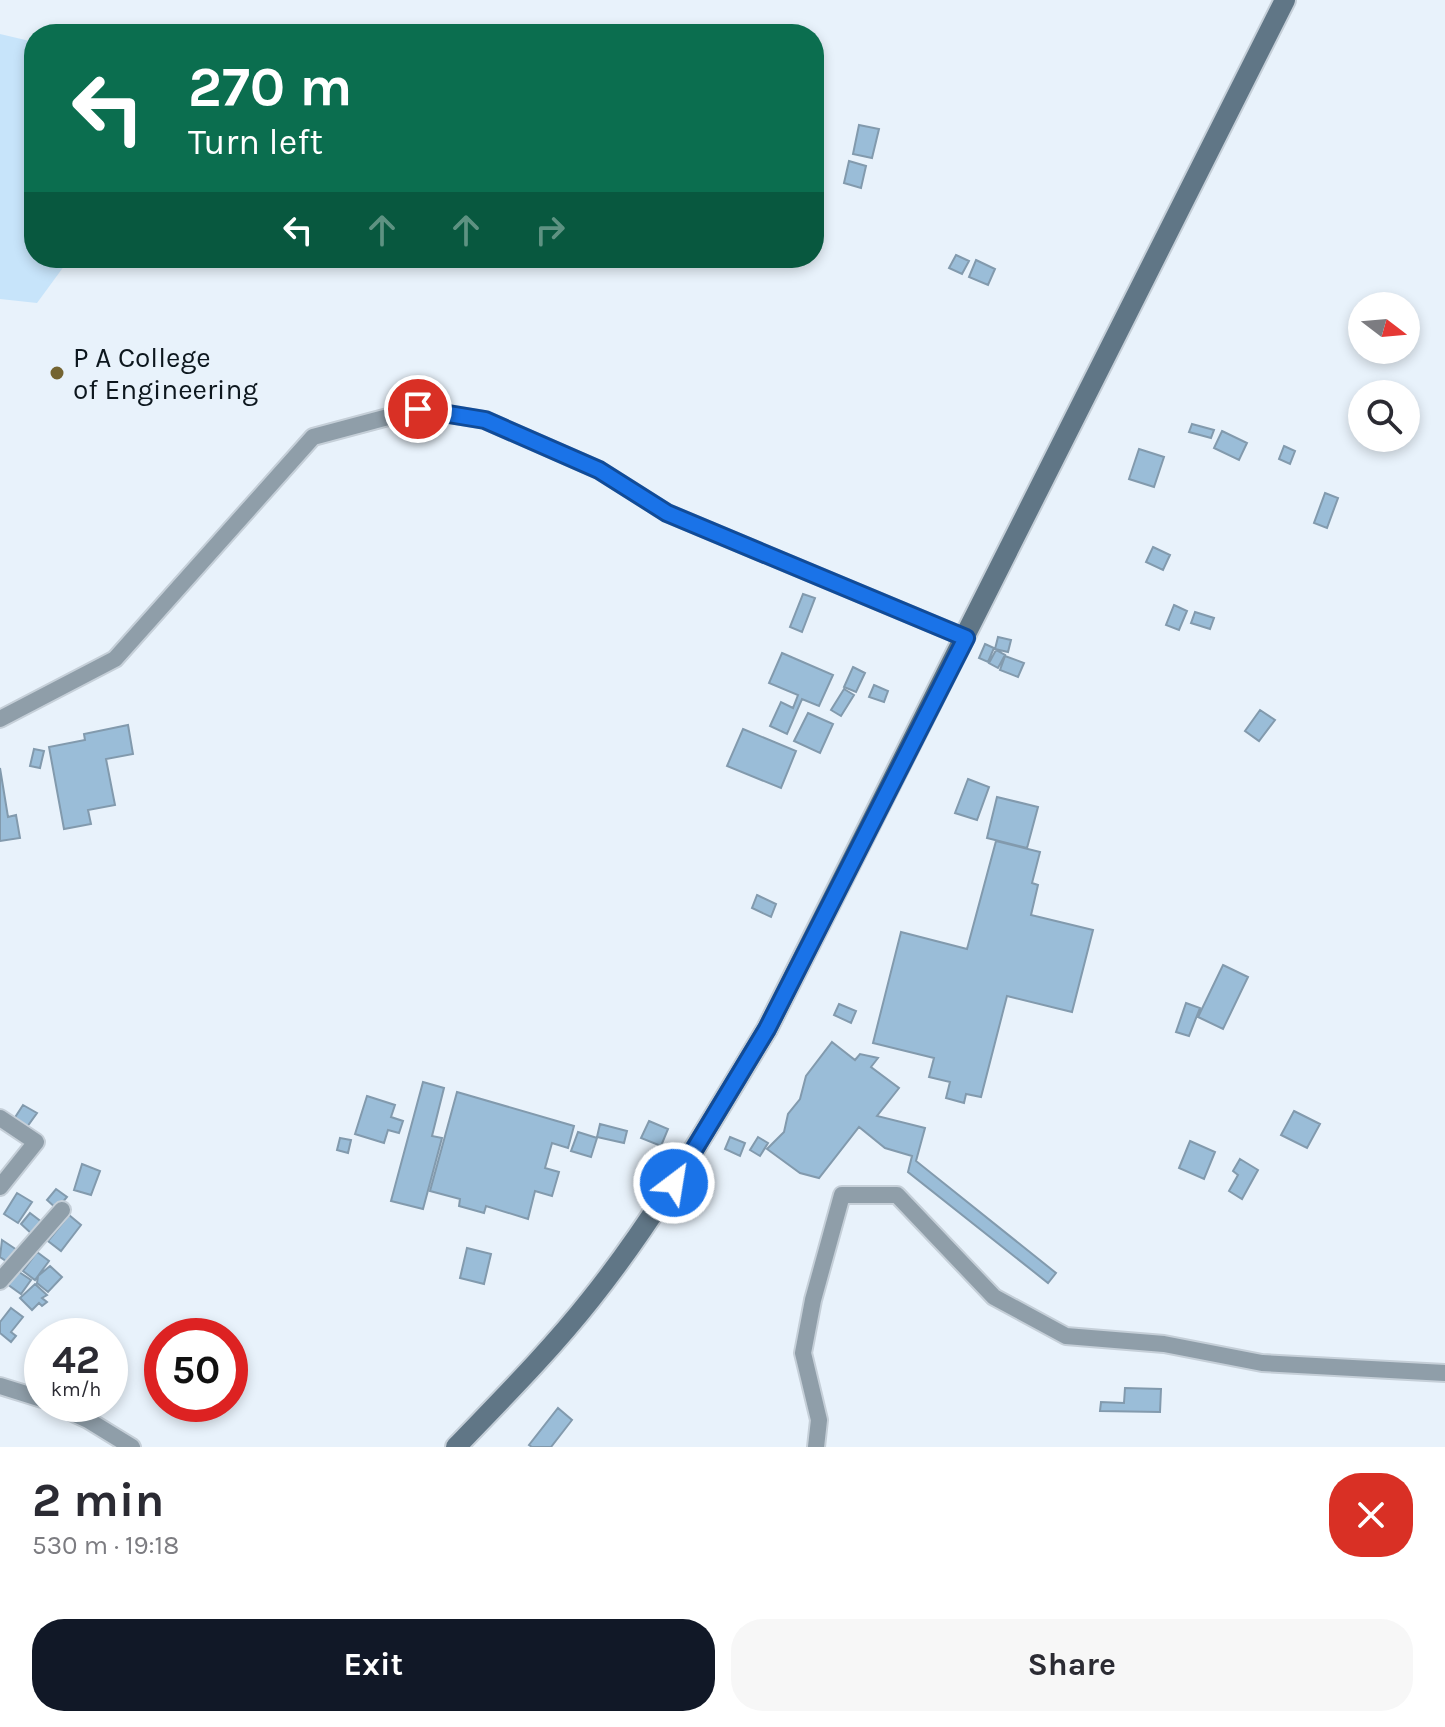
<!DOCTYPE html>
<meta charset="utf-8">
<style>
body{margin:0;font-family:Karla,sans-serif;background:#f7f7f7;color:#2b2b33;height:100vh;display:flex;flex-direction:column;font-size:30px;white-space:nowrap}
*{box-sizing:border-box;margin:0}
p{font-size:26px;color:#7c7c81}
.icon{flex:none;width:44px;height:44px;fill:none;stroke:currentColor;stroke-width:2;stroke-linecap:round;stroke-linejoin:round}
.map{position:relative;height:1447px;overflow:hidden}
.side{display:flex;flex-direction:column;background:#fff;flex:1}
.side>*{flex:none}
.banner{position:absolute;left:24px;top:24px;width:800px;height:244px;border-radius:32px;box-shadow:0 4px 12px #0003;background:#0b6e4f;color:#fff;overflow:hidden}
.needle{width:52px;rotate:106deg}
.controls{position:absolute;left:1348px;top:292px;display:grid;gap:16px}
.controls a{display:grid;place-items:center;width:72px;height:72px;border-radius:50%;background:#fff;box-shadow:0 4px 12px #0003;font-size:40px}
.speed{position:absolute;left:24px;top:1318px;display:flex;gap:16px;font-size:40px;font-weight:700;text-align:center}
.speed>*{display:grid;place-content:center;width:104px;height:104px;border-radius:50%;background:#fff;box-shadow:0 4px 12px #0003;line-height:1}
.speed small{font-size:20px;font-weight:400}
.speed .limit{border:12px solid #d22;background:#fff;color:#111}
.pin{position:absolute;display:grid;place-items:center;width:68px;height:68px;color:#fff;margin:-34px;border:4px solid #fff;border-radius:50%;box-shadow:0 2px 8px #0007}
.me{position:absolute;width:88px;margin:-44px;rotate:31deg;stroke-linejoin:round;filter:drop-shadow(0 0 6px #0008)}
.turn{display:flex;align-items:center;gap:28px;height:168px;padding:0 32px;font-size:36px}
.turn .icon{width:104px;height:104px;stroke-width:2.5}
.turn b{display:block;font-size:56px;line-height:68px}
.lanes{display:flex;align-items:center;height:76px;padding:0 32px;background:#0003;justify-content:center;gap:40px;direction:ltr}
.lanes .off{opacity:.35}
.round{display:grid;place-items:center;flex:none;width:84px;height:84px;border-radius:32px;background:#f7f7f7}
.overview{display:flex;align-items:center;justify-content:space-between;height:136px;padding:0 32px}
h1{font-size:48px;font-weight:700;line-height:60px}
.primary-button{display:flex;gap:16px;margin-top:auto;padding:16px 32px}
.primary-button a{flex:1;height:92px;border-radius:32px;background:#111827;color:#fff;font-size:32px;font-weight:700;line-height:92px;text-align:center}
.primary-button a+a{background:#f7f7f7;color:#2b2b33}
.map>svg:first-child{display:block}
.green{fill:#c7e4fa}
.building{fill:#9abdd8;stroke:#829aad;stroke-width:2}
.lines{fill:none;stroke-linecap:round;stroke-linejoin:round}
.street-casing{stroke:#c5cfd8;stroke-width:20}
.secondary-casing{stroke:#c5cfd8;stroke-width:24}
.street{stroke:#8f9ea9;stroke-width:16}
.secondary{stroke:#607686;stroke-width:20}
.route-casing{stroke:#114b97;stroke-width:20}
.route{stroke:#1a73e8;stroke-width:14}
.poi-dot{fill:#746431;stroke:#e8f2fb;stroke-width:3}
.labels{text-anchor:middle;stroke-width:8;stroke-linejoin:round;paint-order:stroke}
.poi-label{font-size:28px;fill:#0d171e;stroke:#e8f2fb;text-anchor:start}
</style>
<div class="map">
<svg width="1445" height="1447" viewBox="0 0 1445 1447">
<rect width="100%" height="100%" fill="#e8f2fb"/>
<path class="green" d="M0,34L34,42V258H70L37,303L0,299Z"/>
<path class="building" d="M859,125L879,129L872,158L853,154Z
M849,161L866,166L861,188L844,183Z
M956,255L969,261L962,274L949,268Z
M976,260L995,269L988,285L969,277Z
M1192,424L1214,430L1211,438L1189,432Z
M1222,431L1247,443L1239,460L1214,448Z
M1284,446L1295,451L1290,464L1279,459Z
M1139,449L1164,457L1154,487L1129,479Z
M1325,493L1338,498L1327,528L1314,523Z
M1153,547L1170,555L1163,570L1146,562Z
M803,594L815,598L802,632L790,627Z
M1174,605L1187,611L1179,630L1166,625Z
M1195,612L1214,618L1210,629L1191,623Z
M998,637L1011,640L1008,652L995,649Z
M985,644L994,648L988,662L979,658Z
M996,650L1005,655L998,668L989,663Z
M782,653L833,675L819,706L802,699L787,734L770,726L781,702L793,708L798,695L769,683Z
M1005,656L1024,663L1018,677L1000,670Z
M853,667L865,673L856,692L844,687Z
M874,685L888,691L884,702L869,697Z
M844,689L854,695L841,716L831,710Z
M1260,710L1275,720L1259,741L1245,731Z
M808,713L833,724L820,753L794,741Z
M128,725L133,754L106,759L115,805L88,810L91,824L64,829L49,747L85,740L84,734Z
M743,729L796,751L781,788L727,766Z
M34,749L44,751L40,768L30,766Z
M0,768L8,817L16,815L20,838L0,841Z
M968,779L989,787L977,820L955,813Z
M997,797L1038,807L1027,848L987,838Z
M996,841L1040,852L1032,883L1038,885L1031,915L1093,930L1072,1012L1007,996L981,1097L966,1094L964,1103L946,1098L950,1082L929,1077L934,1058L873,1043L901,932L967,949Z
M757,895L776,904L771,917L752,908Z
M1223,965L1248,977L1223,1029L1198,1017Z
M1186,1003L1200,1008L1189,1036L1176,1032Z
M839,1004L856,1011L851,1023L834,1015Z
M832,1042L855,1060L860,1054L878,1058L871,1067L899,1088L877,1116L925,1128L916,1161L1056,1273L1048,1283L908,1172L912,1156L885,1148L859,1127L819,1178L800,1173L767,1149L784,1132L788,1114L800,1099L806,1076Z
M423,1082L444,1088L432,1136L442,1138L423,1209L391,1201Z
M457,1092L574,1126L568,1148L552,1143L545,1168L559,1172L552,1196L535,1191L528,1219L486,1206L484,1213L459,1206L460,1199L430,1191Z
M367,1096L395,1105L391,1117L403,1121L399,1133L388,1130L384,1143L355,1134Z
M23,1105L37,1113L24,1131L12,1122Z
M1294,1111L1320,1124L1307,1148L1281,1135Z
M649,1121L668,1129L661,1146L641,1138Z
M600,1124L627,1131L624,1143L597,1137Z
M578,1132L597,1138L591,1157L571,1151Z
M730,1137L745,1143L740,1156L725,1149Z
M758,1137L768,1143L760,1156L750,1150Z
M340,1138L351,1140L348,1153L337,1150Z
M1190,1141L1215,1152L1204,1179L1179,1168Z
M1240,1159L1258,1170L1242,1199L1229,1191L1238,1175L1233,1171Z
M82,1164L100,1171L91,1195L74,1190Z
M56,1189L67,1197L57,1209L47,1200Z
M17,1193L32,1202L18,1223L4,1214Z
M30,1213L43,1223L33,1235L21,1224Z
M69,1215L81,1225L61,1251L48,1241Z
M2,1240L17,1250L9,1263L0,1257Z
M467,1248L491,1254L484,1284L460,1278Z
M37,1252L49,1261L35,1280L23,1271Z
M50,1266L62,1277L48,1292L37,1283L38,1276Z
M16,1270L31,1280L21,1294L7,1284Z
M35,1284L47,1295L42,1298L47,1302L42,1306L39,1303L32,1310L20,1298Z
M11,1308L23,1317L11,1332L16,1336L11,1342L0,1333V1322Z
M1125,1388L1161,1389L1160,1412L1100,1411L1101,1402L1124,1403Z
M558,1408L572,1420L551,1447H532L529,1445Z"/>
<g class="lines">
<defs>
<path id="street" d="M0,719L115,659L313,437L418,409L485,420L599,470L667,513L966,638
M0,1118L36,1142L0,1187
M0,1281L62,1210
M0,1386L42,1399
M53,1404L88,1420L132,1447
M816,1447L819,1420L803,1353L813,1300L842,1195H897L994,1297L1066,1336L1164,1344L1262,1363L1445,1373"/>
<path id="secondary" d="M456,1447C502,1399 550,1351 591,1299C658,1215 711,1121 767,1029L1285,0"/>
</defs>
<use href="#street" class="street-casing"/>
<use href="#secondary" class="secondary-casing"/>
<use href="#street" class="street"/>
<use href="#secondary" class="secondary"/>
</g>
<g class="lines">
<defs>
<path id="route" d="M418,409L485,420L599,470L667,513L966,638L767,1029L674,1183"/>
</defs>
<use href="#route" class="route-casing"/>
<use href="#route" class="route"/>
</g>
<circle class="poi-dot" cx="57" cy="373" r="8"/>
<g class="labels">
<g class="poi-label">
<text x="73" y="367">P A College<tspan x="73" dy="32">of Engineering</tspan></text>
</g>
</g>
</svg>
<div class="controls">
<a><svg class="needle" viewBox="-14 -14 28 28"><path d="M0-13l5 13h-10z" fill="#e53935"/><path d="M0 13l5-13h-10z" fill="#7c7c81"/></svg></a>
<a><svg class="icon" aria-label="search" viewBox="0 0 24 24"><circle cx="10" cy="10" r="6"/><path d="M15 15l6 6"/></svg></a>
</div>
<div class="speed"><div>42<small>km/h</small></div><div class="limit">50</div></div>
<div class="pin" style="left:418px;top:409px;background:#d93025"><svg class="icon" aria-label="arrive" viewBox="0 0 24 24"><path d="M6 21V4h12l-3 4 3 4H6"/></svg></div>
<svg class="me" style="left:674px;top:1183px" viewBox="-20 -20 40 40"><circle r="17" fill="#1a73e8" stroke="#fff" stroke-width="3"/><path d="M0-11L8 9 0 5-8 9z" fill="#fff"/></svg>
<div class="banner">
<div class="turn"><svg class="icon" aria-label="left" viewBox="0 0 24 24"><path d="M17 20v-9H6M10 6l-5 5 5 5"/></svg><div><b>270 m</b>Turn left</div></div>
<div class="lanes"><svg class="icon" aria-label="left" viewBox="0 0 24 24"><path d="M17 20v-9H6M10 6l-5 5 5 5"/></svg><svg class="icon off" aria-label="ahead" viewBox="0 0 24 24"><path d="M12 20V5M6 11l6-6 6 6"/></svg><svg class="icon off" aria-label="ahead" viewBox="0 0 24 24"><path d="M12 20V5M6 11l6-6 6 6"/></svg><svg class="icon off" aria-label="right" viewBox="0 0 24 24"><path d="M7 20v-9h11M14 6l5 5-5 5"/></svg></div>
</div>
</div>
<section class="side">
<div class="overview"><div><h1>2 min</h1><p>530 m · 19:18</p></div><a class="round" style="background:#d93025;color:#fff"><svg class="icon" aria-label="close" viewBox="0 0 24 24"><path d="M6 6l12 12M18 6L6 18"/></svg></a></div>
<div class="primary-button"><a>Exit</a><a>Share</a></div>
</section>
